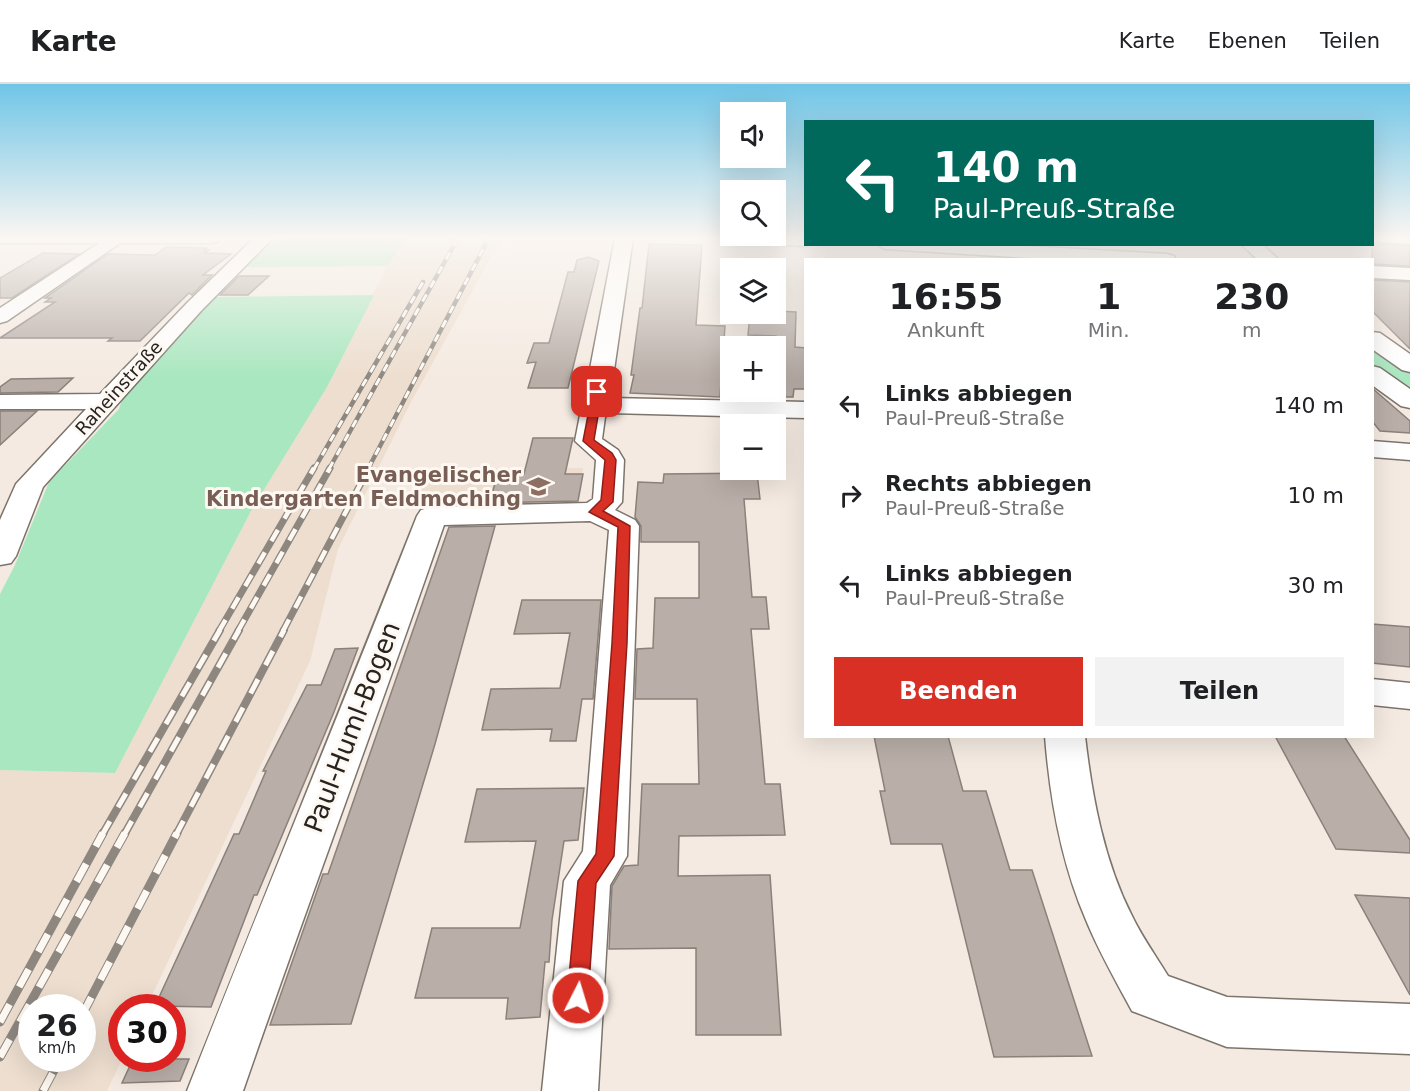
<!DOCTYPE html>
<html lang="de">
<meta charset="utf-8">
<style>
body{margin:0;font-family:"DejaVu Sans",sans-serif;background:#f2f2f2;color:#202124;height:100vh;display:flex;flex-direction:column;font-size:22px;white-space:nowrap}
*{box-sizing:border-box;margin:0}
p{font-size:20px;color:#757577}
.icon{flex:none;width:33px;height:33px;fill:none;stroke:currentColor;stroke-width:2;stroke-linecap:round;stroke-linejoin:round}
.map{position:relative;flex:1;overflow:hidden}
.drawer{position:absolute;left:804px;top:174px;width:570px;height:480px;display:flex;flex-direction:column;background:#fff;border-radius:0px;box-shadow:0 6px 24px #0002}
.drawer>*{flex:none}
.top-card{position:absolute;left:804px;top:36px;width:570px;height:126px;border-radius:0px;box-shadow:0 6px 24px #0002;background:#00695c;color:#fff;overflow:hidden}
.buttons{position:absolute;left:720px;top:18px;display:grid;gap:12px}
.buttons a{display:grid;place-items:center;width:66px;height:66px;border-radius:0px;background:#fff;box-shadow:0 6px 24px #0002;font-size:30px}
.speed{position:absolute;left:18px;top:910px;display:flex;gap:12px;font-size:30px;font-weight:700;text-align:center}
.speed>*{display:grid;place-content:center;width:78px;height:78px;border-radius:50%;background:#fff;box-shadow:0 6px 24px #0002;line-height:1}
.speed small{font-size:15px;font-weight:400}
.speed .limit{border:9px solid #d22;background:#fff;color:#111}
.pin{position:absolute;display:grid;place-items:center;width:51px;height:51px;color:#fff;margin:-26px;border-radius:12px;box-shadow:0 3px 9px #0006}
.me{position:absolute;width:66px;margin:-33px;rotate:5deg;stroke-linejoin:round;filter:drop-shadow(0 0 4px #0008)}
.turn{display:flex;align-items:center;gap:21px;height:126px;padding:0 30px;font-size:27px}
.turn .icon{width:78px;height:78px;stroke-width:2.5}
.turn b{display:block;font-size:42px;line-height:51px}
.eta{display:flex;justify-content:space-evenly;align-items:center;height:102px;text-align:center}
.eta b{font-size:36px;font-weight:700;line-height:42px}
.action{display:flex;gap:12px;margin-top:auto;padding:12px 30px}
.action a{flex:1;height:69px;border-radius:0px;background:#d93025;color:#fff;font-size:24px;font-weight:700;line-height:69px;text-align:center}
.action a+a{background:#f2f2f2;color:#202124}
ul{padding:0;list-style:none}
li{display:flex;align-items:center;gap:18px;height:90px;padding:0 30px}
li div{flex:1}
li b{display:block;font-size:22px}
li em{font-style:normal}
header{display:flex;align-items:center;gap:36px;box-sizing:border-box;height:84px;padding:0 30px;background:#fff;border-bottom:2px solid #e0e0e0}
header strong{font-size:28px}
nav{display:flex;gap:33px;margin-inline-start:auto;font-size:21px}
.map>svg:first-child{display:block}
.built{fill:#eddecf;fill-rule:evenodd}
.green{fill:#a8e7bf}
.building{fill:#b9aea8;stroke:#8b817a;stroke-width:1.5}
.lines{fill:none;stroke-linecap:round;stroke-linejoin:round}
.minor-casing{stroke:#7c746b;stroke-width:3}
.major-casing{stroke:#7c746b;stroke-width:3}
.minor{fill:#fff;fill-rule:evenodd}
.major{fill:#fff;fill-rule:evenodd}
.rail-far3-casing{stroke:#8d8780;stroke-width:4.5}
.rail-far2-casing{stroke:#8d8780;stroke-width:7}
.rail-far1-casing{stroke:#8d8780;stroke-width:8}
.rail-casing{stroke:#8d8780;stroke-width:9}
.rail-far3{stroke:#fef8f3;stroke-width:3;stroke-dasharray:8;stroke-linecap:butt}
.rail-far2{stroke:#fef8f3;stroke-width:4.5;stroke-dasharray:13;stroke-linecap:butt}
.rail-far1{stroke:#fef8f3;stroke-width:5;stroke-dasharray:16;stroke-linecap:butt}
.rail{stroke:#fef8f3;stroke-width:7;stroke-dasharray:20;stroke-linecap:butt}
.route{fill:#d93025;stroke:#8d1f18;stroke-width:1.5}
.labels{text-anchor:middle;stroke-width:6;stroke-linejoin:round;paint-order:stroke}
.far-street-label{font-size:18px;fill:#272420;stroke:#fef8f3}
.education-label{font-size:21px;font-weight:bold;fill:#785e54;stroke:#fef8f3;text-anchor:end}
.near-street-label{font-size:26px;fill:#272420;stroke:#fef8f3}
</style>
<header>
<strong>Karte</strong>
<nav><a>Karte</a><a>Ebenen</a><a>Teilen</a></nav>
</header>
<div class="map">
<svg width="1410" height="1007" viewBox="0 0 1410 1007">
<rect width="100%" height="100%" fill="#f4eae1"/>
<path class="built" d="M407,154H505L493,170L412,316L338,465L310,577L146,924H122V975L107,1007H0V686L115,689L251,427L327,303L387,182ZM32,924H82V975H32Z
M583,384L578,418L573,423L441,424L445,414L418,413L430,385Z"/>
<path class="green" d="M308,154H407L387,182L242,183C268,155 270,156 308,154Z
M374,211L327,303L251,427L115,689L0,686V510L15,481L49,398L119,325C128,291 181,248 206,224V218L211,213Z
M1372,259L1410,286V312L1373,283Z"/>
<path class="building" d="M649,160L702,161L696,241L725,242L720,313L630,309L634,291H631L640,224H642Z
M1372,160L1410,162V182L1372,180Z
M166,163L207,164L203,166H209L205,169L231,170L203,191H212L192,211L189,209L140,257H108L112,254H0L55,218H45L51,214H45L108,170L155,171Z
M43,169L79,170L12,214H0V194Z
M588,173L599,177L568,304H528L536,278L527,279L534,259H549L568,188H574L577,176Z
M239,192H269L248,211H220Z
M1372,196L1410,198V265L1372,227Z
M776,227L796,228L795,263L806,264V305H794L793,313H776V252L748,251L750,230H776Z
M73,294L58,308L0,309V303L11,295Z
M1372,304L1410,337V349L1380,347L1372,337Z
M0,327H37L0,361Z
M533,354H573L565,390H583L578,417L489,419L498,390H524Z
M757,389L760,415H744L752,513H766L769,545H751L765,700H780L785,751L679,752L678,792L770,791L781,951H696V864L609,865L612,802L624,782L638,781L642,700H699L697,615H635L637,565L653,564L655,514H699V458H641V442L635,433L638,398L663,399L664,390Z
M495,442L435,660L351,940L270,941L323,790H328L449,443Z
M522,516H601L593,615H582L576,657H550L552,645L482,646L491,605L560,604L570,549L514,550Z
M1372,540L1410,543V583L1372,579Z
M358,564L334,628L257,811H254L211,923L155,922L234,750H239L266,687H263L307,601H321L335,565Z
M874,652H948L963,707H986L1010,786H1032L1092,972L994,973L942,760H891L880,707H885Z
M1275,652H1344L1410,756V769L1336,765Z
M584,704L578,756L564,757L552,836L549,878H545L540,933L506,935L508,914H415L432,844H520L536,757L465,758L477,705Z
M1355,811L1410,814V911Z
M133,975H189L180,997L122,999Z"/>
<g class="lines">
<defs>
<path id="minor" d="M107,154L126,155L7,237L0,239V224Z
M254,154H273L201,227L43,403L16,472L11,479L0,481V436L16,400L86,325H0V311L100,310L187,219Z
M615,154H633L610,314L806,318V334L610,329L605,333L602,355L618,366L624,376L622,418L615,426L635,436L639,442L627,772L610,801L598,1007H542L564,797L583,767L609,446L590,437L444,441C379,630 308,818 243,1007H187C262,815 342,624 417,432L421,426L432,423L587,419L593,415L596,376L575,357L580,331L588,322L585,311Z
M727,154H806V160H812L806,162L736,159L730,158Z
M1376,154H1410V160L1379,158Z
M876,160H989L1167,170L1174,172L1176,176H1062L885,165Z
M1241,160H1262L1279,176H1258Z
M1372,182L1410,184V196L1372,194Z
M1372,248L1380,249L1410,270V288L1402,286L1372,265Z
M1372,282L1380,284L1410,305V324L1401,322L1372,301Z
M1372,357L1410,360V376L1372,373Z
M1372,595L1410,599V625L1372,621Z
M1045,652H1085C1092,713 1104,777 1132,832C1142,853 1156,872 1168,892L1227,913L1410,920V970L1227,963L1132,927C1116,897 1099,868 1086,836C1061,778 1050,716 1045,652Z"/>
<path id="major" d="M0,154H220L217,158L211,159H0Z"/>
</defs>
<use href="#minor" class="minor-casing"/>
<use href="#major" class="major-casing"/>
<use href="#minor" class="minor"/>
<use href="#major" class="major"/>
<defs>
<path id="rail-far3" d="M314,385L423,198
M329,385L458,154
M368,385L489,154"/>
<path id="rail-far2" d="M219,547L314,384
M238,547L330,384
M283,547L369,384"/>
<path id="rail-far1" d="M102,751L220,546
M124,751L239,546
M176,751L284,546"/>
<path id="rail" d="M82,931L177,749
M0,938L103,749
M0,973L125,749
M43,1007L60,975"/>
</defs>
<use href="#rail-far3" class="rail-far3-casing"/>
<use href="#rail-far2" class="rail-far2-casing"/>
<use href="#rail-far1" class="rail-far1-casing"/>
<use href="#rail" class="rail-casing"/>
<use href="#rail-far3" class="rail-far3"/>
<use href="#rail-far2" class="rail-far2"/>
<use href="#rail-far1" class="rail-far1"/>
<use href="#rail" class="rail"/>
</g>
<linearGradient id="sky" x2="0" y2="1"><stop stop-color="#70c5e7"/><stop offset="0.52" stop-color="#faf6f2"/><stop offset="1" stop-color="#faf6f2" stop-opacity="0"/></linearGradient>
<rect width="1410" height="295" fill="url(#sky)"/>
<path class="route" d="M594,305H601V314L609,321L598,332L594,356L612,369L616,376L613,418L603,427L630,442L627,559L614,772L596,799L588,914L585,920L578,923L570,920L567,914L578,797L596,770L612,559L618,443L589,428L601,416L605,376L583,357L588,331L598,321L591,314Z"/>
<defs>
<symbol id="school-bare" viewBox="-9 -9 18 18"><path d="M0-5L7-2L0 1L-7-2ZM-4 1L0 2.5L4 1V4Q0 6-4 4Z" fill="#8d6e63" stroke="#fef8f3" stroke-width="2.5" paint-order="stroke"/></symbol>
</defs>
<g fill-rule="evenodd">
<use href="#school-bare" x="522" y="386" width="33" height="33"/>
</g>
<g class="labels">
<g class="far-street-label">
<text transform="translate(119 304) rotate(-48)" y="6">Raheinstraße</text>
</g>
<g class="education-label">
<text x="521" y="398">Evangelischer<tspan x="521" dy="24">Kindergarten Feldmoching</tspan></text>
</g>
<g class="near-street-label">
<text transform="translate(352 643) rotate(-69)" y="9">Paul-Huml-Bogen</text>
</g>
</g>
</svg>
<div class="buttons">
<a><svg class="icon" aria-label="sound" viewBox="0 0 24 24"><path d="M4 9h4l5-4v14l-5-4H4zM17 9q2 3 0 6"/></svg></a>
<a><svg class="icon" aria-label="search" viewBox="0 0 24 24"><circle cx="10" cy="10" r="6"/><path d="M15 15l6 6"/></svg></a>
<a><svg class="icon" aria-label="layers" viewBox="0 0 24 24"><path d="M12 4l9 5-9 5-9-5zM3 14l9 5 9-5"/></svg></a>
<a>+</a>
<a>−</a>
</div>
<div class="speed"><div>26<small>km/h</small></div><div class="limit">30</div></div>
<div class="pin" style="left:597px;top:308px;background:#d93025"><svg class="icon" aria-label="arrive" viewBox="0 0 24 24"><path d="M6 21V4h12l-3 4 3 4H6"/></svg></div>
<svg class="me" style="left:578px;top:914px" viewBox="-20 -20 40 40"><circle r="17" fill="#d93025" stroke="#fff" stroke-width="3"/><path d="M0-11L8 9 0 5-8 9z" fill="#fff"/></svg>
<div class="top-card">
<div class="turn"><svg class="icon" aria-label="left" viewBox="0 0 24 24"><path d="M17 20v-9H6M10 6l-5 5 5 5"/></svg><div><b>140 m</b>Paul-Preuß-Straße</div></div>
</div>
<section class="drawer">
<div class="eta">
<div><b>16:55</b><p>Ankunft</p></div>
<div><b>1</b><p>Min.</p></div>
<div><b>230</b><p>m</p></div>
</div>
<ul>
<li><svg class="icon" aria-label="left" viewBox="0 0 24 24"><path d="M17 20v-9H6M10 6l-5 5 5 5"/></svg><div><b>Links abbiegen</b><p>Paul-Preuß-Straße</p></div><em>140 m</em></li>
<li><svg class="icon" aria-label="right" viewBox="0 0 24 24"><path d="M7 20v-9h11M14 6l5 5-5 5"/></svg><div><b>Rechts abbiegen</b><p>Paul-Preuß-Straße</p></div><em>10 m</em></li>
<li><svg class="icon" aria-label="left" viewBox="0 0 24 24"><path d="M17 20v-9H6M10 6l-5 5 5 5"/></svg><div><b>Links abbiegen</b><p>Paul-Preuß-Straße</p></div><em>30 m</em></li>
</ul>
<div class="action"><a>Beenden</a><a>Teilen</a></div>
</section>
</div>
